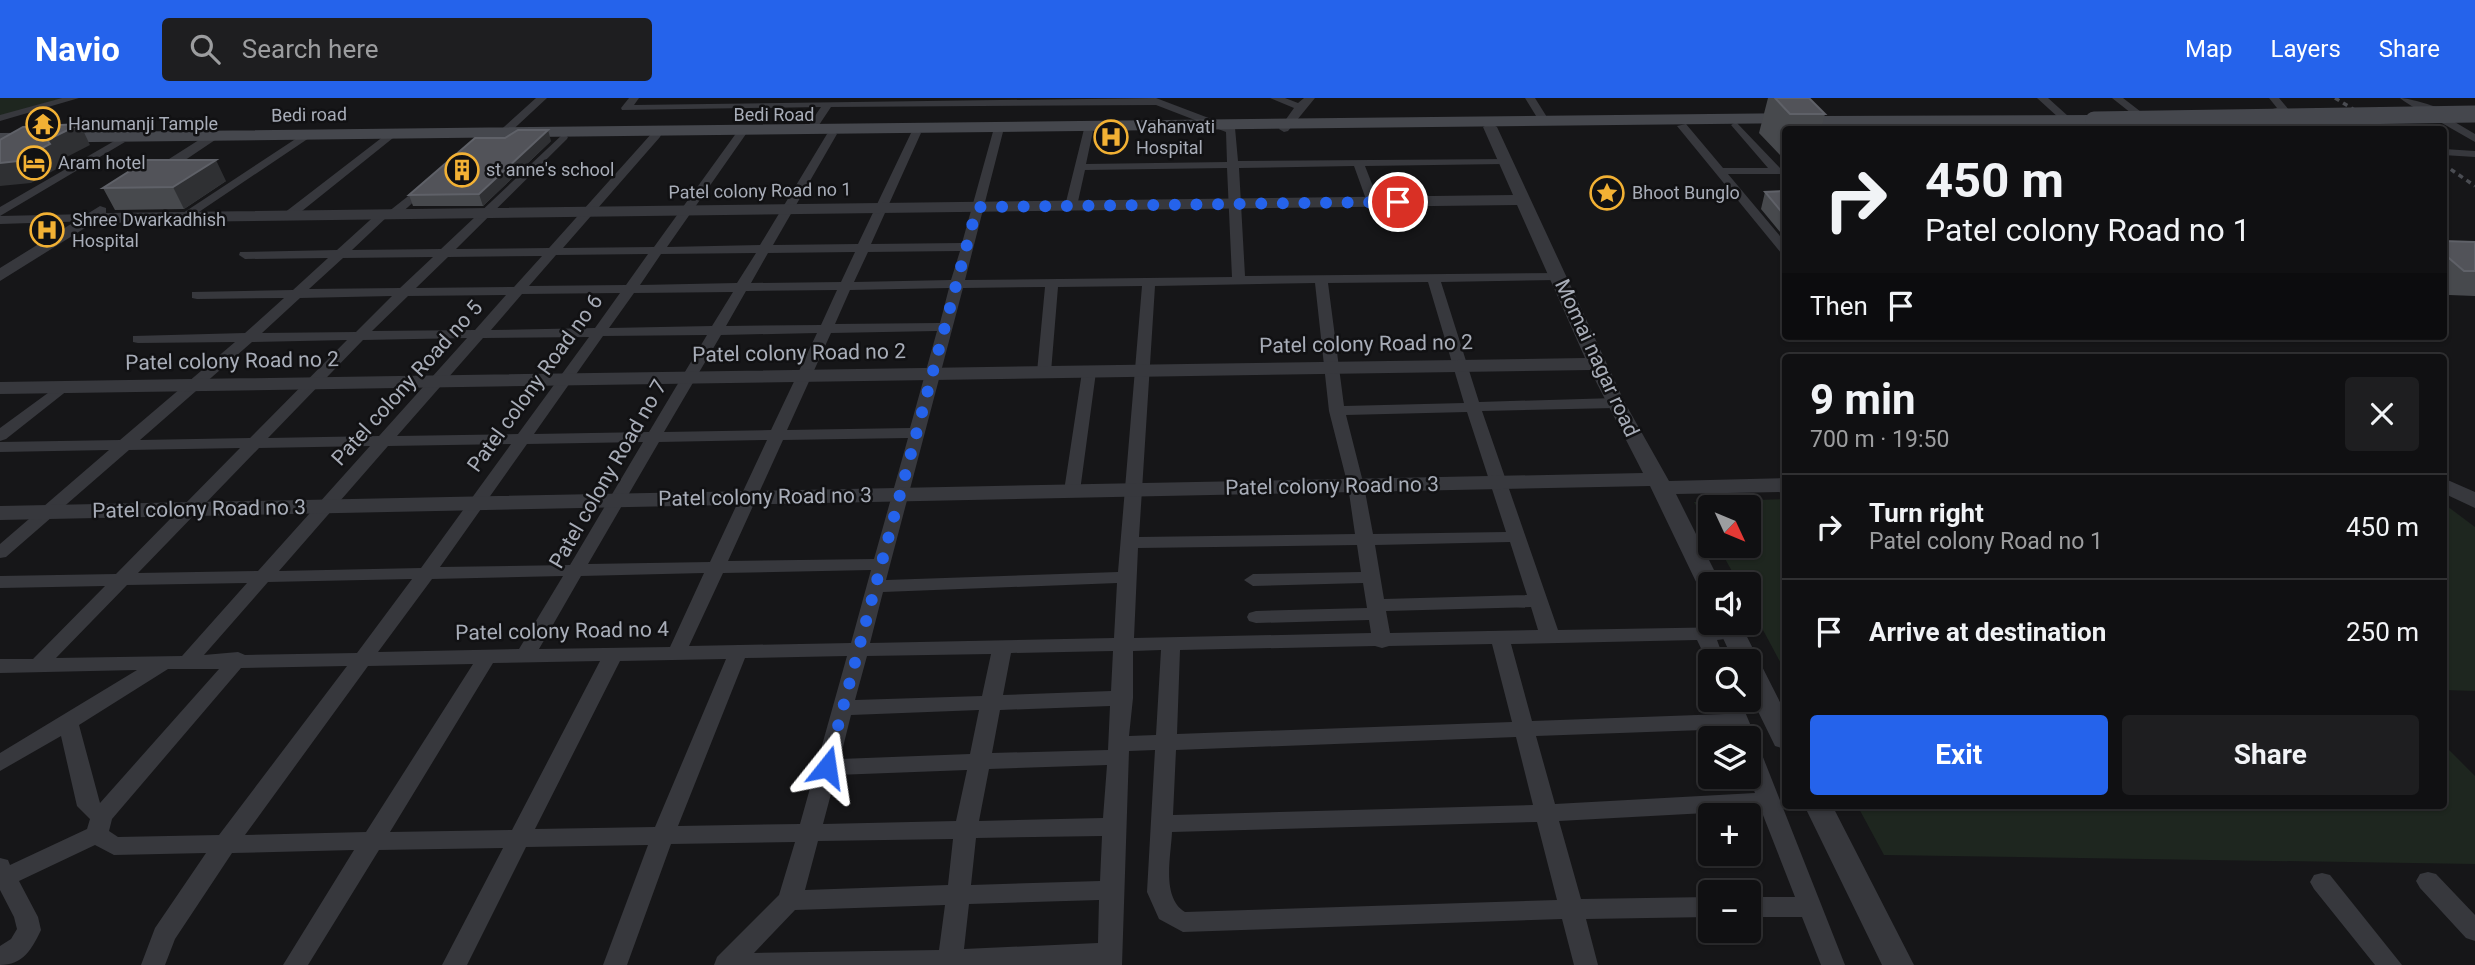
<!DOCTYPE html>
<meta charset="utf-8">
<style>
body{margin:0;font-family:Roboto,sans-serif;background:#1e1e20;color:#f1f3f6;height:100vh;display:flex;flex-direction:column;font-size:26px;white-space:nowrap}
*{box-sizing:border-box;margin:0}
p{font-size:23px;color:#9c9d9f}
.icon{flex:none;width:38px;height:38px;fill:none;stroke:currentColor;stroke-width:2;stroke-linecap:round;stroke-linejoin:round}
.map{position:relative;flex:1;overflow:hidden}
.panel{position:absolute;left:1782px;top:256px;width:665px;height:455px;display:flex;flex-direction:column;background:#101012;border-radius:7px;box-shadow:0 2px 5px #0004,0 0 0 2px #303032}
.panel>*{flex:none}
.banner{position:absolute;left:1782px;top:28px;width:665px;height:214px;border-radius:7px;box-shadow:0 2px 5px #0004,0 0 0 2px #303032;background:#101012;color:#f1f3f6;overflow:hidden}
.needle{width:46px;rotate:134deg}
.tools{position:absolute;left:1698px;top:397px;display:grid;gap:14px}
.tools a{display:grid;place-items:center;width:63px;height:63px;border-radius:7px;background:#101012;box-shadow:0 2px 5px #0004,0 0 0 2px #303032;font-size:35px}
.pin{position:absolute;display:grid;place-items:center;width:60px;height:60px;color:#fff;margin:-30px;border:4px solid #fff;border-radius:50%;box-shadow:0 2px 7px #0007}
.me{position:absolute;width:77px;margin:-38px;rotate:15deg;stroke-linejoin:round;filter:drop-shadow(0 0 5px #0008)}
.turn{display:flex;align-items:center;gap:24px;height:147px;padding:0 28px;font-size:32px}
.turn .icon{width:91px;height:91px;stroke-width:2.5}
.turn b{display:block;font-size:49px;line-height:60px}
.then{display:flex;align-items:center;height:66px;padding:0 28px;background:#0003;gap:14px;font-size:26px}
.round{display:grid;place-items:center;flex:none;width:74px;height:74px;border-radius:7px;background:#1e1e20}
.head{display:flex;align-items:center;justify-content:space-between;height:119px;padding:0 28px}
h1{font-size:42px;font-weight:700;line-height:52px}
.primary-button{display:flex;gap:14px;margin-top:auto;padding:14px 28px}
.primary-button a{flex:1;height:80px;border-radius:7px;background:#2563eb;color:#fff;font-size:28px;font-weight:700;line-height:80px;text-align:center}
.primary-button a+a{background:#1e1e20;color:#f1f3f6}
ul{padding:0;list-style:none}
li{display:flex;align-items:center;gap:21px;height:105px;padding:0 28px;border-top:2px solid #303032}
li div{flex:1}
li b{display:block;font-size:26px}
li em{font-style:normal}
header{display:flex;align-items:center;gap:42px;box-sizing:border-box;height:98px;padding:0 35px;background:#2563eb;color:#fff}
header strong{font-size:33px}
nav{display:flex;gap:38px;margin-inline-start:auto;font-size:24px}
.search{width:490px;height:63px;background:#1e1e20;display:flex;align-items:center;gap:18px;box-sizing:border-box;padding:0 24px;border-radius:7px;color:#9c9d9f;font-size:26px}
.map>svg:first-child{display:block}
.green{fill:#1e261f}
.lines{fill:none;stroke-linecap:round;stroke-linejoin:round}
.minor{fill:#37383d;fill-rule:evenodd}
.tertiary{fill:#37383d;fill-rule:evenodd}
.secondary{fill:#45474d;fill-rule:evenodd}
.rail{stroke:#4a4c52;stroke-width:3.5;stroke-dasharray:5 4.5;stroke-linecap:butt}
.secondary-bridge{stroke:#45474d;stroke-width:17}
.wall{fill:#47494d}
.shaded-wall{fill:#2f3033}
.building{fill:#525359;stroke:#5f6168;stroke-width:2}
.route{stroke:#2563eb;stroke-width:12;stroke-dasharray:0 21.6}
.labels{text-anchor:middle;stroke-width:5;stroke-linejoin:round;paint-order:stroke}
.far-street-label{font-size:18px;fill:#a8adb8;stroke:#111113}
.far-poi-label{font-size:18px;fill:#a8adb8;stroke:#111113;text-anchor:start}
.street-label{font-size:21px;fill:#a8adb8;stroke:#111113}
</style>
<header>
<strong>Navio</strong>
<div class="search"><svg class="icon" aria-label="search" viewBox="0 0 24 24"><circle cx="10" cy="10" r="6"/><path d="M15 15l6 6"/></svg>Search here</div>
<nav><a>Map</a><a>Layers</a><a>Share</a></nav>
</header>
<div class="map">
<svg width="2475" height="867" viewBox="0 0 2475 867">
<rect width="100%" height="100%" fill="#161618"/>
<path class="green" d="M0,0H63L0,18Z
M1785,401V573L1748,504V486H1739L1718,448H1748V410H1710V432L1694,404Z
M2443,405L2475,429V593L2443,592Z
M2443,646L2475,678V766L1884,757L1857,707H2443Z"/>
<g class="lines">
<path class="minor" d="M62,0H79L0,23V17Z
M536,0H547L503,41H495V37Z
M629,0H639L634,7L1156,0L1235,30L1238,63L1508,61L1510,63L1504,66L1365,68L1379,104L1373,108L1367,104L1354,68L1239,70L1245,178L1563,175L1565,178L1558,182L1441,184L1479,304L1615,300L1623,305L1615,310L1482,313L1558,532L1733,529L1740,531L1743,535L1740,539L1717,542L1725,564H1710V569L1697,542L1511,546L1532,623L1725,616L1720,602H1740L1756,640L1754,643L1759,649L1845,867H1821L1802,819H1748V799H1795L1761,712L1559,723L1581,801L1710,799V819L1586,821L1598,867H1574L1562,821L1183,834L1159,821L1147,794L1155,652L1129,653L1122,867H714L717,859L779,797L795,744L671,746L627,867H603L648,747L526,749L467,867H442L503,750L379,752L308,867H283L354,752L232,755L175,841L165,867H141L155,830L206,755L114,757L95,747L19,783L38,819L41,832C32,851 23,867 0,867V848L11,841L17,831L14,819L0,792V760L8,762L10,767L87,731L90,721L77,708L61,638L0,673V655L137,572L0,575V561H33L105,488L0,490V478L116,476L240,350L129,352L6,459L0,460V446L109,352L0,354V344L120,342L235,244L138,245L133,244V238L245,235L284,200L197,201L192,200V194L293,192L328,160L245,161L239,157L240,154L337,152L380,113L388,114L426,84L432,87L430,89L397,119L388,118L352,152L441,151L563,36L568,39L567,41L456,151L549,150L652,35L656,34L661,37L660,39L563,150L654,149L737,34L741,33L746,36L667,149L760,147L827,36L832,33L837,36L773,147L858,146L911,35L916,32L921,35L871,146L962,145L994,30L999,27L1004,30L965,182L1232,179L1227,70L1085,72L1077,108L1071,112L1065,108L1084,31L1093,33L1086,66L1227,64L1226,34L1156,7L831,9L815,33L811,34L806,31L821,9L622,12L621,10ZM960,153L951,182L854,184L868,154ZM855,154L841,184L751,185L768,155ZM756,155L737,185L640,187L661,156ZM648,156L626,187L529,188L556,157ZM542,158L514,189L416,190L448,159ZM433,159L400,190L309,191L343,160ZM1428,184L1464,305L1344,308L1328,185ZM1315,185L1329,313L1348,388L1355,436L1139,439L1155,188ZM1142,188L1118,474L886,482L963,190L1045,189L1037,274L1044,278L1051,274L1058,189ZM949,190L940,225L835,226L850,192ZM837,192L821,227L726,228L746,193ZM733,194L712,228L609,230L634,195ZM620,195L595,230L491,232L522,196ZM506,197L475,232L372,233L408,198ZM392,198L356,234L262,235L300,200ZM937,233L910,330L787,332L831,235ZM817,235L771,332L664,334L721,237ZM707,237L649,334L534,336L603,238ZM589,239L518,336L397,338L483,240ZM467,240L379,338L268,340L363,242ZM347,242L250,340L140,342L252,244ZM1467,314L1506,434L1373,436L1364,388L1346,317ZM908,340L874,461L728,463L783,342ZM767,342L710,464L588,466L659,344ZM643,344L570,467L440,469L527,346ZM511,346L421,470L279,473L388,348ZM370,348L258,473L138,475L259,350ZM1510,444L1527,497L1384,501L1375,447ZM1357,447L1361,474L1253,476L1244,482L1253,488L1363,485L1367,510L1256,513L1249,515L1247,519L1249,523L1256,525L1369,522L1371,535L1134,540L1138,450ZM871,472L851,545L689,548L723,475ZM704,475L670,549L539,551L581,478ZM563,478L519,551L378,554L432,481ZM412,481L357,555L245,557L238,554L204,557L268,484ZM247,485L182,558L56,560L127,487ZM1117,485L1114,540L870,545L883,494ZM1531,509L1538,532L1390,535L1386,513ZM1492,546L1512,624L1177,636L1180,552L1375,548L1382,550L1389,548ZM1161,552L1156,637L1129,638L1133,600V553ZM1113,553L1111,593L1003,597L1011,555ZM991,556L982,598L855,602L867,558ZM847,558L800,726L678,728L745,560ZM726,561L655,729L535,731L620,563ZM600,563L512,732L390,734L493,565ZM473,566L366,734L245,737L368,568ZM347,568L219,737L118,739L109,733L112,721L241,570ZM168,571H219L100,705L79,627ZM1110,608L1108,652L992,655L1000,612ZM979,612L970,656L840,661L851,617ZM1731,631L1735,640H1748V677L1755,695L1555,706L1536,638ZM1516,639L1533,707L1173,717L1176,652ZM1107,667L1103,720L979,723L989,671ZM967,672L956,723L823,726L836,677ZM1537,724L1557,802L1185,814C1161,799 1171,759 1172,734ZM1102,738L1100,783L971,787L976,740ZM953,741L948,787L805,792L818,743ZM1099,802L1098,845L964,851L969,806ZM945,807L939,852L754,855L795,812Z
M1270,0H1285L1298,5L1304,0H1315L1288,33L1284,34L1279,31L1294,10Z
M1525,0H1535L1550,24L1549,26H1541Z
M2037,0H2048L2068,18L2059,20Z
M2112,0H2123L2145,17L2136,19Z
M2269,0H2279L2289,12L2259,18V14L2277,10Z
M2400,0C2409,0 2439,9 2446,13C2432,21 2411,9 2400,0Z
M2440,20H2448L2475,36V44L2440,24Z
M1736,24L1780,70H1785V76H1728L1785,144V156L1781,155L1677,28L1686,26L1723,70H1768L1731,27Z
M300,38L309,40L187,122L177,119Z
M384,38L393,40L292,121H284V115Z
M116,42L125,44L0,118V109Z
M2444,51L2475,53V59L2443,57Z
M89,116L93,117V123L0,126V118Z
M1089,270L1096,274L1080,393L1072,398L1064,393L1082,274Z
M63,284L68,286L71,289L68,292L6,341L0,343V330Z
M2428,774L2436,776L2475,817V843L2466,840L2420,790L2416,783L2420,776Z
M2322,775L2330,777L2402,867H2375L2314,791L2310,784L2314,777Z"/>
<path class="tertiary" d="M1490,25L1497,29L1625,305L1669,383L1785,380V394L1676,396L1721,486H1710V496L1702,493L1698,488L1650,388L0,422V408L1643,375L1590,272L0,296V284L1585,260L1517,107L93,125L0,183V170L100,108L106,110V115L1513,97L1483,29Z
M213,33L218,34V40L157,81H147L145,78L147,75Z
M2443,380L2475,394V410L2443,395Z
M1716,525H1740L1785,614V651L1775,648L1748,593V564H1734Z
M1804,707H1832L1914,867H1882Z"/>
<path class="secondary" d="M1794,15L1822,18L2094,17L2102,22L2094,27L1822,28L1794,25L0,45V35Z"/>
<path class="rail" d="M2335,0L2387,32
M2443,66L2475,88"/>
<path class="secondary-bridge" d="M2094,22L2475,16"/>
</g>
<path class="wall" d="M1768,0H1809L1825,16L1821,32H1785V57H1780L1759,35Z
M551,43L483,108H413L409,97Z
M226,83L184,111L115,112L103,90Z
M1785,93V140L1761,111L1765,94Z
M2443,143L2475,144V198L2449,197L2443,191Z"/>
<path class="shaded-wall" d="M80,26L90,47L59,63L62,68L31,85L0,88V65Z
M548,32L551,43L483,108L479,96Z
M216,62L226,83L184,111L173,89Z"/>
<path class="building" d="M1775,0H1809L1825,16H1790Z
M80,26L47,42L50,46L18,63L0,65V42L23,29Z
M518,32H548L479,96L409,97L475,40H505Z
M147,62H216L173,89L103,90Z
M1785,93V118L1765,94Z
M2443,143L2475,144V173H2464L2443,155Z"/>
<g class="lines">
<path class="route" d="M827,669L977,109L1398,104"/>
</g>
<defs>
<symbol id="temple-ring" viewBox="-11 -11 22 22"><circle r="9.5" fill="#111113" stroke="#f2b134" stroke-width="1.5"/><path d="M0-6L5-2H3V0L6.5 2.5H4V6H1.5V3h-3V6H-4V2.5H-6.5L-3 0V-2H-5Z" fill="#f2b134"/></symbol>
<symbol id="hospital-ring" viewBox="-11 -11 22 22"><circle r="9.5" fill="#111113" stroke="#f2b134" stroke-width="1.5"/><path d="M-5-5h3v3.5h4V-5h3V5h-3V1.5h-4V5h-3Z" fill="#f2b134"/></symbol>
<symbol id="hotel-ring" viewBox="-11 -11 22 22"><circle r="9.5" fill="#111113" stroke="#f2b134" stroke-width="1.5"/><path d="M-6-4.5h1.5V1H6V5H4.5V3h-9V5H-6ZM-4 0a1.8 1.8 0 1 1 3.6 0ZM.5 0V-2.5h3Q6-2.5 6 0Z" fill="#f2b134"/></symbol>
<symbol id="building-ring" viewBox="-11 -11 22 22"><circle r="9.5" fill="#111113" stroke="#f2b134" stroke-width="1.5"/><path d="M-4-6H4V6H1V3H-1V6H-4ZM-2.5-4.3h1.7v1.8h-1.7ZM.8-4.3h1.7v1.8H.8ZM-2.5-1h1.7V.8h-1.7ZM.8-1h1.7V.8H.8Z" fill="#f2b134"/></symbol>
<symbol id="sight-ring" viewBox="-11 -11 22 22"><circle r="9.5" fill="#111113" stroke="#f2b134" stroke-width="1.5"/><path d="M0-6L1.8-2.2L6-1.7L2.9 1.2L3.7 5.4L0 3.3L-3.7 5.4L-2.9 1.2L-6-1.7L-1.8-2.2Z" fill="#f2b134"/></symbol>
</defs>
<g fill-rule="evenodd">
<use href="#temple-ring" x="24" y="7" width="38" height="38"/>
<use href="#hospital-ring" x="1092" y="20" width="38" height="38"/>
<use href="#hotel-ring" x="15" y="46" width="38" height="38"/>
<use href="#building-ring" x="443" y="53" width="38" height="38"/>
<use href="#sight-ring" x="1588" y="76" width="38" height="38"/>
<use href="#hospital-ring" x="28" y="113" width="38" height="38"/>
</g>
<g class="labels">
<g class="far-street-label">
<text transform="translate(309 17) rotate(-1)" y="6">Bedi road</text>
<text x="774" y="23">Bedi Road</text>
<text transform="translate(760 93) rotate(-1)" y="6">Patel colony Road no 1</text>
</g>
<g class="far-poi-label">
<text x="68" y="32">Hanumanji Tample</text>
<text x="1136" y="35">Vahanvati<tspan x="1136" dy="21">Hospital</tspan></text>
<text x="58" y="71">Aram hotel</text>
<text x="486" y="78">st anne's school</text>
<text x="1632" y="101">Bhoot Bunglo</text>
<text x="72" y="128">Shree Dwarkadhish<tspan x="72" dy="21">Hospital</tspan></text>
</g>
<g class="street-label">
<text transform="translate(1366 246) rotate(-1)" y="7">Patel colony Road no 2</text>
<text transform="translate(799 255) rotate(-1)" y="7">Patel colony Road no 2</text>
<text transform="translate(1597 260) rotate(65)" y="7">Momai nagar road</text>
<text transform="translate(232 263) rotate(-1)" y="7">Patel colony Road no 2</text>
<text transform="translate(407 285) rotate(-48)" y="7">Patel colony Road no 5</text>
<text transform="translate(535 285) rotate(-54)" y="7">Patel colony Road no 6</text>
<text transform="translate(608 376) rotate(-60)" y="7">Patel colony Road no 7</text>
<text transform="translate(1332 388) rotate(-1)" y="7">Patel colony Road no 3</text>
<text transform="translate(765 399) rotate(-1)" y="7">Patel colony Road no 3</text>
<text transform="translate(199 411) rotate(-1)" y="7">Patel colony Road no 3</text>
<text transform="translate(562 533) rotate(-1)" y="7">Patel colony Road no 4</text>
</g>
</g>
</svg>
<div class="tools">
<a><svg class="needle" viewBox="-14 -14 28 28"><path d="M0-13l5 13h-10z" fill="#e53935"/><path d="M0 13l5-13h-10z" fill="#9c9d9f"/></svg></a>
<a><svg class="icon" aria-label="sound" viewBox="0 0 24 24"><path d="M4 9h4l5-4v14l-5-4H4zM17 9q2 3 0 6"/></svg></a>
<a><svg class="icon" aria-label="search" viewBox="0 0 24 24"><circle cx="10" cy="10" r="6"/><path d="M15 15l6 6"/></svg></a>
<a><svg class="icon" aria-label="layers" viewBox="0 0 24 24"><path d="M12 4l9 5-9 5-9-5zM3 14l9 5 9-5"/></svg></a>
<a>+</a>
<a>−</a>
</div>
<div class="pin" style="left:1398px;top:104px;background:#d93025"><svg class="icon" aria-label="arrive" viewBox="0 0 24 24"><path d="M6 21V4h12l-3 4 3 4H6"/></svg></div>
<svg class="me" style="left:827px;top:669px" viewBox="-20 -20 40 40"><path d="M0-17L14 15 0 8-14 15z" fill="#2563eb" stroke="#fff" stroke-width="4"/></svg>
<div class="banner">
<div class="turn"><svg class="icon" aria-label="right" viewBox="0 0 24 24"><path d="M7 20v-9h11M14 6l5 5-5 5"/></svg><div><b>450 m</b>Patel colony Road no 1</div></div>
<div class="then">Then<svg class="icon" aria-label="arrive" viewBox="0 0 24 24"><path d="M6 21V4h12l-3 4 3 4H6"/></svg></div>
</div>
<section class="panel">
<div class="head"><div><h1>9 min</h1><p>700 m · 19:50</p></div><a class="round"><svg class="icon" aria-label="close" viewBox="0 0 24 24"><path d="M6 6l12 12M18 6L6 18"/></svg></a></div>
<ul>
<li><svg class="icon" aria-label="right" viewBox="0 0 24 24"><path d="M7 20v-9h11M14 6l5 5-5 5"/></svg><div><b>Turn right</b><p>Patel colony Road no 1</p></div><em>450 m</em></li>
<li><svg class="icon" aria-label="arrive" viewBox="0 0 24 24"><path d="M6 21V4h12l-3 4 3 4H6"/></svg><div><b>Arrive at destination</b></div><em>250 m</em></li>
</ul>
<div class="primary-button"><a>Exit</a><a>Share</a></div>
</section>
</div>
